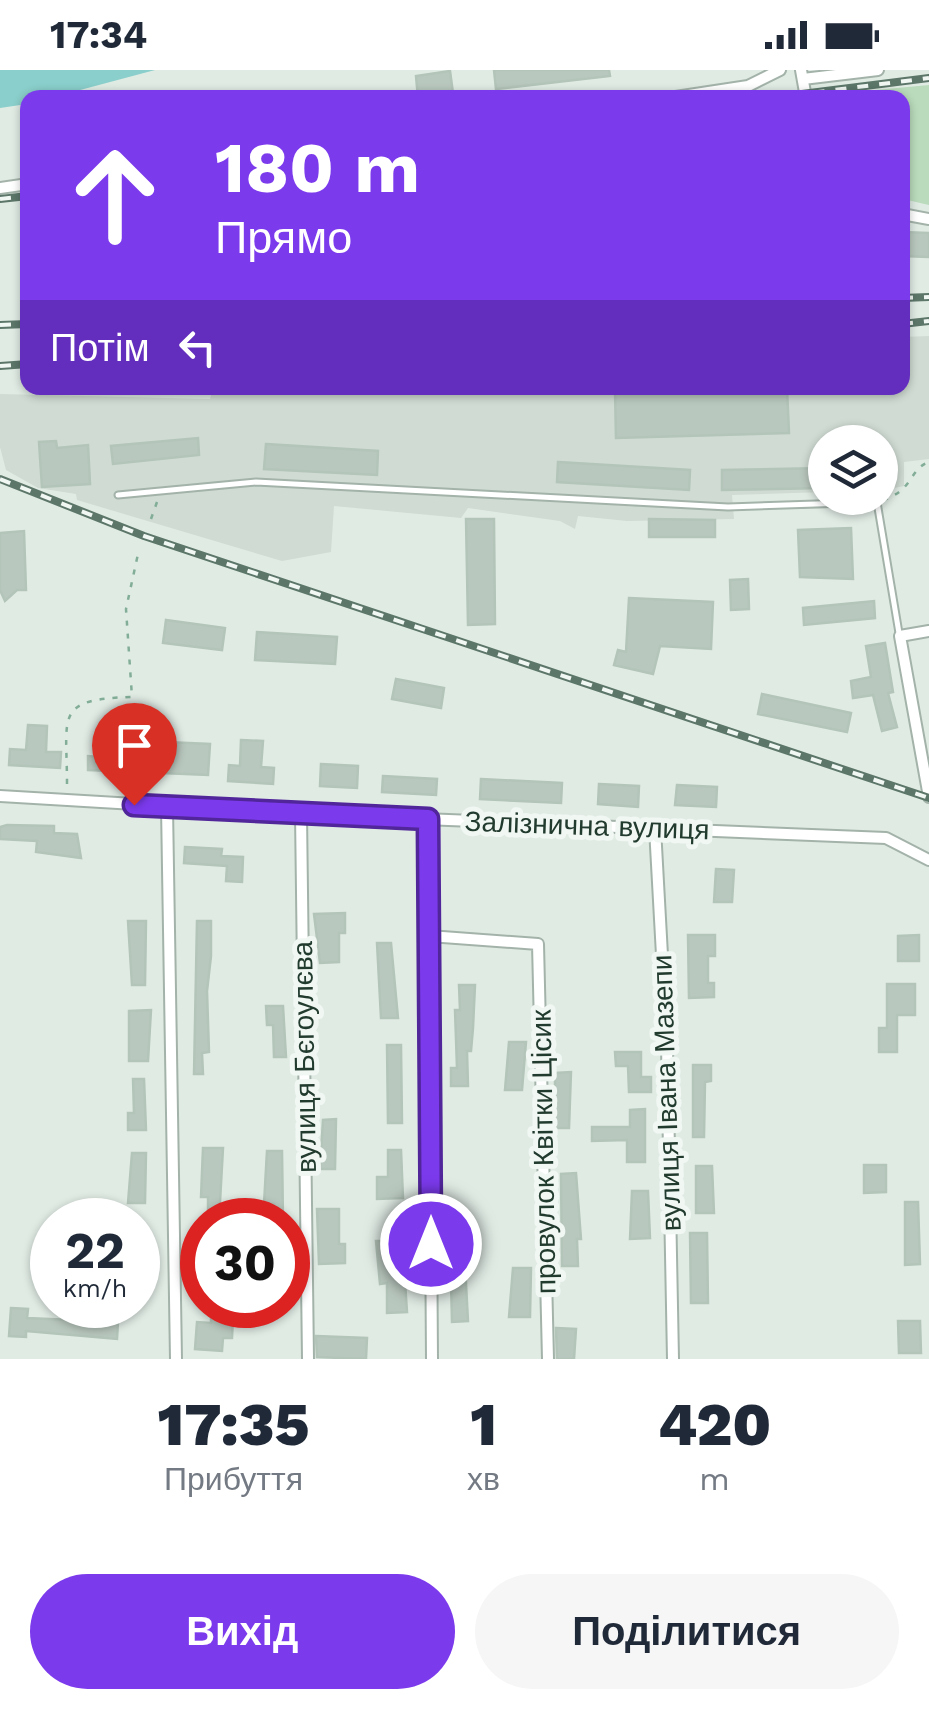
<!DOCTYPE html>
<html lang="uk">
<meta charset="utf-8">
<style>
body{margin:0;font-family:"Work Sans",sans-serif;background:#f6f6f7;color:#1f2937;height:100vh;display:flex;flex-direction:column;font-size:38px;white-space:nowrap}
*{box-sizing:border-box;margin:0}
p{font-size:32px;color:#747a83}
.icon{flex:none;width:55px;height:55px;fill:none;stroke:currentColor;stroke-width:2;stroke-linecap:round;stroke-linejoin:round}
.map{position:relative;height:1289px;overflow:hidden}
.panel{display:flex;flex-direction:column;background:#fff;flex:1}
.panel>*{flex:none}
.guide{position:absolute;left:20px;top:20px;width:890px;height:305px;border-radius:20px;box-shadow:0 2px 8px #0004;background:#7c3aed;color:#fff;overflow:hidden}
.buttons{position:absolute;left:808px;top:355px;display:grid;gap:20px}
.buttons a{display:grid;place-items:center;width:90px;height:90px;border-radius:50%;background:#fff;box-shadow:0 2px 8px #0004;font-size:50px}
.speed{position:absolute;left:30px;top:1128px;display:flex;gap:20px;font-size:50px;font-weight:700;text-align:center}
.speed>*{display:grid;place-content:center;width:130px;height:130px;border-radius:50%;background:#fff;box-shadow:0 2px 8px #0004;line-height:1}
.speed small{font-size:25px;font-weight:400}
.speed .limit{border:15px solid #d22;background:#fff;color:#111}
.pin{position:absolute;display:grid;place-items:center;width:85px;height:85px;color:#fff;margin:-102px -42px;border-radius:50% 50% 50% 0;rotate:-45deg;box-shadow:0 0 10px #0007}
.pin .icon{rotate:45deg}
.me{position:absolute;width:110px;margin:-55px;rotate:0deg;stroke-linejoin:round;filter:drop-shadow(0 0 8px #0008)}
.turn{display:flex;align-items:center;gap:35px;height:210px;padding:0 30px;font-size:45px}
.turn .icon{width:130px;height:130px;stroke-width:2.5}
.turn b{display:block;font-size:70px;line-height:85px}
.then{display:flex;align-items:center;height:95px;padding:0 30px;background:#0003;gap:20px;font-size:38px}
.eta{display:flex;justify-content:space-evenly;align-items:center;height:170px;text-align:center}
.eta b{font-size:60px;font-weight:800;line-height:70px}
.cta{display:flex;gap:20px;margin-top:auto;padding:20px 30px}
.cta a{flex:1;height:115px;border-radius:60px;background:#7c3aed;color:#fff;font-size:40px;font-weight:800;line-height:115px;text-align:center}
.cta a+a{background:#f6f6f7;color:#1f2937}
.status{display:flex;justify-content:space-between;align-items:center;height:70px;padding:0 50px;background:#fff;direction:ltr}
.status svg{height:28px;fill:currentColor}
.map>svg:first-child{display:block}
.built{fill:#cfdbd3}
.green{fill:#badbbc}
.water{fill:#8acfcb}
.building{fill:#b9c8bf;stroke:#b3c4b9;stroke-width:2.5}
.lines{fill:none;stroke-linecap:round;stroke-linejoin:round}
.lane-casing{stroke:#a3b3aa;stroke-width:9}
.street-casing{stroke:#a3b3aa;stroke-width:14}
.path{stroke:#82ad97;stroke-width:2.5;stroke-dasharray:5 8;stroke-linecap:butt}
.lane{stroke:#fff;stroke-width:5}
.street{stroke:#fff;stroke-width:10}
.rail-casing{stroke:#5c766a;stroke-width:8}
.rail{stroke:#f1f7f3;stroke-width:4;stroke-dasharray:11;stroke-linecap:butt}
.route-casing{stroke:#51269a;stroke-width:25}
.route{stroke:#7c3aed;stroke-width:18}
.labels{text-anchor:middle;stroke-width:10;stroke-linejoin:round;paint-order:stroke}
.street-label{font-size:28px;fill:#223b2f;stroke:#f1f7f3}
</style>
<div class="status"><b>17:34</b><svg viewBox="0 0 49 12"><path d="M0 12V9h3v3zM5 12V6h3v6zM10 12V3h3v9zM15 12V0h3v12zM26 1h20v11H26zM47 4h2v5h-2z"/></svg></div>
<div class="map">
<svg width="929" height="1289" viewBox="0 0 929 1289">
<rect width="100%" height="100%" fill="#e0ebe4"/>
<path class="built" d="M929,266V389L904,392V416L880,421V372H825V422L732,425L734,449L627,451L578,446L575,459L560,451L468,438L461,448L334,436L331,482L282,491L77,430L76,424L38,418L6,400L0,377V324L210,329L213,318H902L903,267Z"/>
<path class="green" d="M929,15V135L903,129L902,28L822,25Z"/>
<path class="water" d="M0,0H155L54,27L28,28L27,34L0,38Z"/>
<path class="building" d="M494,0H609L610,6L496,19Z
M450,1L453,23L418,28L416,6Z
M902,162L929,163V187L902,186Z
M787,318L789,363L616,368L615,320Z
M198,368L199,385L113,394L111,376Z
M56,371L57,378L88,375L90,414L42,417L39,372Z
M266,374L378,381L377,405L264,399Z
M558,392L690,400L689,420L557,412Z
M825,398V418L722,420V400Z
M466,449H494L495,554L468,555Z
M649,449L715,450V467H649Z
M851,458L853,509L800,507L798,460Z
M24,461L26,520H17L5,531L0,520V463Z
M748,509L749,539L731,540L730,510Z
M629,528L713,532L711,579L660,576L653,604L614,595L618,580L626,582Z
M874,531L875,548L804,555L803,538Z
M166,550L225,558L222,580L163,573Z
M257,562L337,567L335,594L255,590Z
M885,573L893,622L888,623L897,657L882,661L873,625L853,628L851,611L871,607L866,576Z
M396,609L444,618L441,638L392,629Z
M762,624L851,643L847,662L758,644Z
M28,655L47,656L46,682H61L60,698L9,695L10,679L26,680Z
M102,661L119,662L118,688L144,690L145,671L210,674L208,705L88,700V686L101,687Z
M241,670L263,671L261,697L274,698L273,714L228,711L229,695L240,696Z
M321,694L358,696L357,718L320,716Z
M383,706L437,709L436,725L382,722Z
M481,709L562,713L561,733L480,729Z
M599,714L639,716L638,737L598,734Z
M677,715L717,717L716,737L675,735Z
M7,755L54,756V763L77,764L81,788L36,782L37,771L0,769V757Z
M185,777L222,779L221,786L243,787L242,812L226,811L227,796L184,793Z
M716,799L734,800L732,832H714Z
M345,843V863H339V892L320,893L314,844Z
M128,851H146L145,915H132Z
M197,851H211V886L207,921L209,982L202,983L203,1004H194Z
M688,865H715V886H708V913H714V927L689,928Z
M919,865V891H898V866Z
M377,873H391L398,948H381Z
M887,914H915V945H897V982H879V958H887Z
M459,915H475L473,958L471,981H467L468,1016H451V998H457L455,940H460Z
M266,936H283L286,987H274L273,955H267Z
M151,940L148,991H129V941Z
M509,972H526L522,1020H505Z
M387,975H401L402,1053H388Z
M615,982H641V1007H651V1022H629L628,996H616Z
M693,995H711V1011L705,1012L704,1067H693Z
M571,1002L569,1058H555V1003Z
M133,1009H144L146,1060H128V1043H134Z
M645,1039V1092H627V1070L592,1071V1057H630V1040Z
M336,1049L335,1099H320L323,1050Z
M203,1078H223L219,1150H208V1127H201Z
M388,1080H401L403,1128L377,1129V1107H388Z
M267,1081H282L283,1150H274V1134H264Z
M132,1083H146L145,1133H128Z
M864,1095H886V1122L864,1123Z
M696,1096H712L714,1143H696Z
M576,1103L581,1169H577L578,1196H562L561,1104Z
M632,1121H648L650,1168L630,1169Z
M905,1132H918L920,1194L905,1195Z
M317,1139H339V1174H345V1193L319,1194Z
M690,1163H707L708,1233H691Z
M376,1171H393V1196H404L407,1242L387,1243V1213L380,1214Z
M445,1195H465L468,1251L452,1252L451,1212H446Z
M513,1198H531L530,1247H509Z
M11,1238L28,1239L27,1248L118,1252L117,1269L26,1261V1267L9,1266Z
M211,1247L233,1248L232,1268H223L222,1281L195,1279L197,1252L211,1253Z
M898,1251H920L921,1283H899Z
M556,1258L576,1259L574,1289H557Z
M316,1266L367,1268L366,1289L317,1287Z"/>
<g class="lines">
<defs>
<path id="lane" d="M118,425L256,412L728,437L877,432L899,563"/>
<path id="street" d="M801,0L806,28
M803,9L878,0
M669,28L748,16L780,0
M0,118L28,114
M902,144L929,149
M929,561L900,566L929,727
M0,726L301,744L886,768L929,790
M167,737L176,1289
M301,744L308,1289
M428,749L429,866
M655,758L667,976L673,1289
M432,1289L429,866L538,874L548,1289"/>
</defs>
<use href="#lane" class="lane-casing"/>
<use href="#street" class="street-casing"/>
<path class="path" d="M883,430C914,420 909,399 929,392
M151,449L157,432
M67,714C67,645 54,629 132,627L126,539L138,484"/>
<use href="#lane" class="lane"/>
<use href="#street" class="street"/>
<defs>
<path id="rail" d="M770,28L929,8
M0,129L28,126
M902,228L929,227
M902,254L929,251
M0,255L28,254
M0,296L28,294
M0,409L144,466L929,728"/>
</defs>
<use href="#rail" class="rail-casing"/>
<use href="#rail" class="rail"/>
</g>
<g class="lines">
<defs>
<path id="route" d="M134,735L428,749L431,1174"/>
</defs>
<use href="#route" class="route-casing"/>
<use href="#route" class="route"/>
</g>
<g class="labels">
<g class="street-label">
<text transform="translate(587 755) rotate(2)" y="10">Залізнична вулиця</text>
<text transform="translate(304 987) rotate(-91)" y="10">вулиця Бєгоулєва</text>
<text transform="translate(666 1023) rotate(-92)" y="10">вулиця Івана Мазепи</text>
<text transform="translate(543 1082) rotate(-91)" y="10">провулок Квітки Цісик</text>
</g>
</g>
</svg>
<div class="buttons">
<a><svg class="icon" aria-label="layers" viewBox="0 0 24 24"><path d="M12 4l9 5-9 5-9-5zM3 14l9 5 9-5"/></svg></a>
</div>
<div class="speed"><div>22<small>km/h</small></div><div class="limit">30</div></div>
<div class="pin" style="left:134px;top:735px;background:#d93025"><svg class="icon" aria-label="arrive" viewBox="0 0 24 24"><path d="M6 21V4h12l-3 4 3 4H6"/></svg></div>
<svg class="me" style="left:431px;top:1174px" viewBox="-20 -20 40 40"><circle r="17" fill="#7c3aed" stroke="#fff" stroke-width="3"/><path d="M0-11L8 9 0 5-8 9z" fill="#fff"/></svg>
<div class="guide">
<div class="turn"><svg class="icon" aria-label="ahead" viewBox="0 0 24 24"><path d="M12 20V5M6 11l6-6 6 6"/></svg><div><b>180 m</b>Прямо</div></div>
<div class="then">Потім<svg class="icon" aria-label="left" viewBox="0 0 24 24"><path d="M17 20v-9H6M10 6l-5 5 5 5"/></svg></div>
</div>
</div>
<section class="panel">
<div class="eta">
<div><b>17:35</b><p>Прибуття</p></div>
<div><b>1</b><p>хв</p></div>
<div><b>420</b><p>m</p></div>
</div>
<div class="cta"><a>Вихід</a><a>Поділитися</a></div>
</section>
